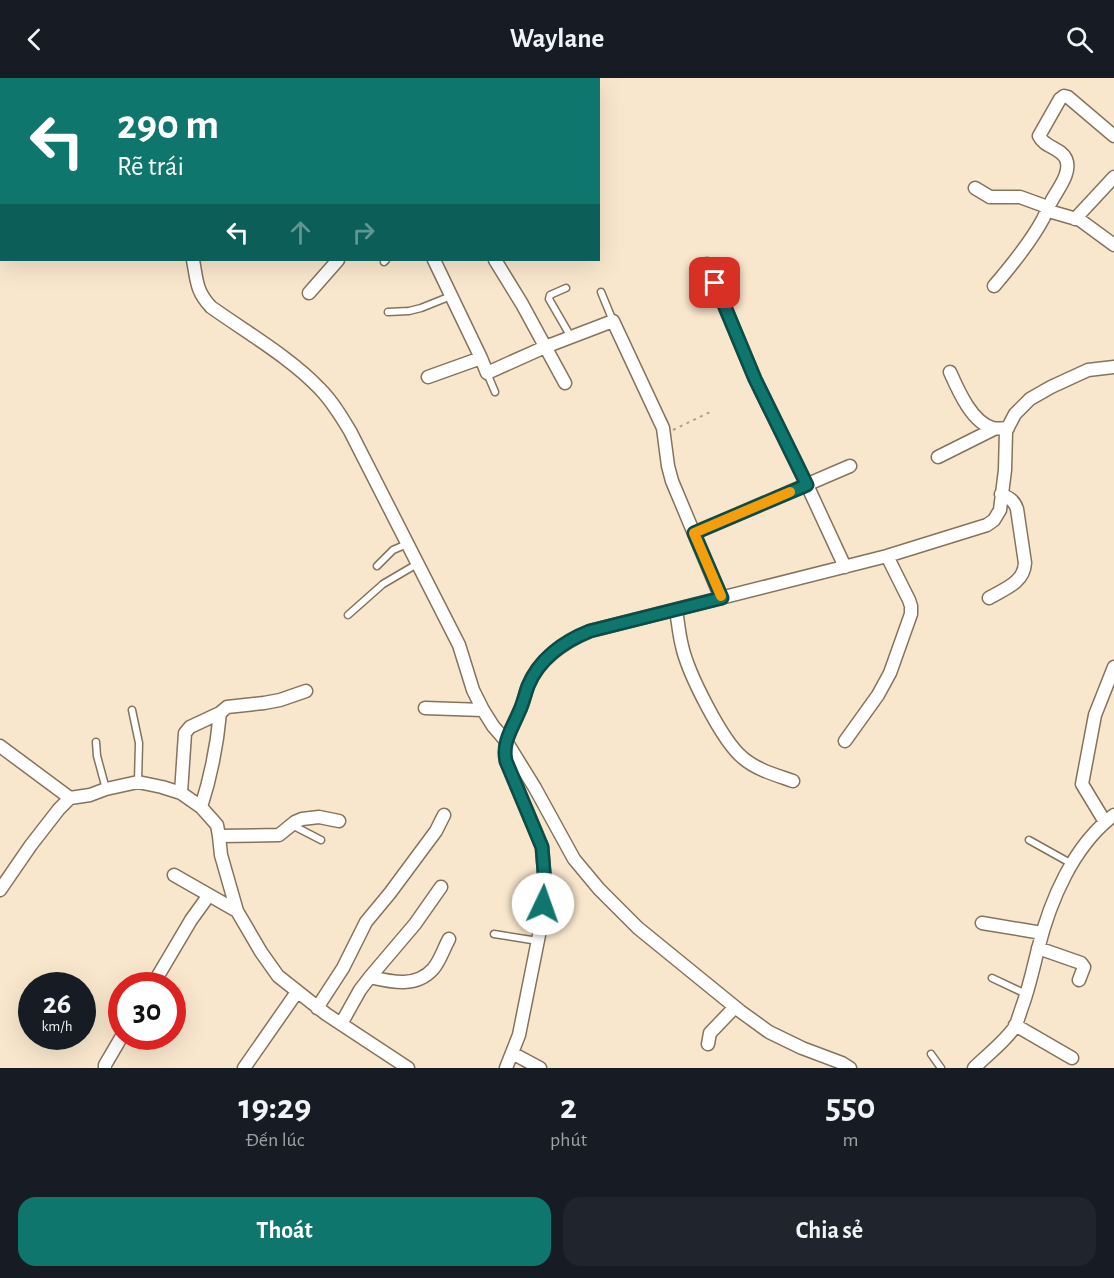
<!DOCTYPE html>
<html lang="vi">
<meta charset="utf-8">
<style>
body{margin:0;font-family:"Alegreya Sans",sans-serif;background:#20242c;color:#f1f3f6;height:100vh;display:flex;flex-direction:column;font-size:22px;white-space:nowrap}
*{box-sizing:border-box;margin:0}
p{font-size:20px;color:#9ea1a6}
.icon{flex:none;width:33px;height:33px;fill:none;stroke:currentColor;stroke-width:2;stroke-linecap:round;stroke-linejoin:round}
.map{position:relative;height:990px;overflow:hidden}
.side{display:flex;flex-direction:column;background:#171b24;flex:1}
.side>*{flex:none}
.hud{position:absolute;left:0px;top:0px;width:600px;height:183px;box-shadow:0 6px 24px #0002;background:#0f766e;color:#fff;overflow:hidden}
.speed{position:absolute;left:18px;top:894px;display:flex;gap:12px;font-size:30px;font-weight:700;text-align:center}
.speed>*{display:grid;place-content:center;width:78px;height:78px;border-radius:50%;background:#171b24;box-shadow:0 6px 24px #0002;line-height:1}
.speed small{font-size:15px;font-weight:400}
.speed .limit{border:9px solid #d22;background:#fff;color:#111}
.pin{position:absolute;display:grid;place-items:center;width:51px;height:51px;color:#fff;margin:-26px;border-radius:12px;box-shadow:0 3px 9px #0006}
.me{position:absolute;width:66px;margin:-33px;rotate:3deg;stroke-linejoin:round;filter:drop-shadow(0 0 4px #0008)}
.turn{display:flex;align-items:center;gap:21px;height:126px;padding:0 18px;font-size:27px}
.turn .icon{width:78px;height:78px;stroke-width:2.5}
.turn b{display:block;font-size:42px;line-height:51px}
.lanes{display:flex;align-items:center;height:57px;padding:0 18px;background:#0003;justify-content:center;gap:30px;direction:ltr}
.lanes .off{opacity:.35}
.eta{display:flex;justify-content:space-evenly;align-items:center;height:102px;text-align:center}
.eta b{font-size:36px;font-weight:700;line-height:42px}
.button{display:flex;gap:12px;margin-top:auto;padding:12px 18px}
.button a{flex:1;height:69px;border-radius:18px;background:#0f766e;color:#fff;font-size:24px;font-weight:700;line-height:69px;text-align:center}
.button a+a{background:#20242c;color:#f1f3f6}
header{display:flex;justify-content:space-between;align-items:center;height:78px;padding:0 18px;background:#171b24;font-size:27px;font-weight:700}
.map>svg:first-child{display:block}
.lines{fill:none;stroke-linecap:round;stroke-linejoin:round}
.lane-casing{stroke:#84735d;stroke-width:9}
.street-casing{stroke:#84735d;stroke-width:15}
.path{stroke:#aea08c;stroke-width:2;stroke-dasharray:3 4.5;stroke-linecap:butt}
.lane{stroke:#fff;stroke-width:6}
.street{stroke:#fff;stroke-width:12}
.route-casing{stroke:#0a4d48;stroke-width:15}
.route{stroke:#0f766e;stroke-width:10}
.slow{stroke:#f59e0b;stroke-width:10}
</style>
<header><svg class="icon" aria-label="back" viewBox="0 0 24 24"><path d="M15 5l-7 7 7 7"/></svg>Waylane<svg class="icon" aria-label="search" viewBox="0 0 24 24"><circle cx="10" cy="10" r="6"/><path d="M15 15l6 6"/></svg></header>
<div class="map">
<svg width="1114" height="990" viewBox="0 0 1114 990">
<rect width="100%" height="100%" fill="#f9e7cd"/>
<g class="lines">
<defs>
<path id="lane" d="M384,184L386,182
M566,210L550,217L549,221L571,259
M601,214L613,243
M388,234L409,233L421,230L451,218
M487,295L495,314
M377,488L393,472L407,466
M348,537L383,506L417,486
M132,632L139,665L138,704
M96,664L97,678L106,711
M292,747L321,762
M1029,762L1072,786
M494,856L538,863
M992,900L1026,916
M931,976L941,990"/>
<path id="street" d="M199,2L200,0
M233,2L234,0
M975,110L990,119H1020L1042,127L1052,134L1080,142L1114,167
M1075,141L1114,99
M193,182C197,203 196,213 211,229C246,254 291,280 320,311C332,323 341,338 350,353L459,567L473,612L483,632L493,648L506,663L535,710L574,781L599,811L638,850L740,933L769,954L802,970L842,985L850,990
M434,182L481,280L487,295L545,269L613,243L663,350L668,388L672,403L721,520
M495,182L522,226L565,305
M707,186L755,301L807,407L845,489
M994,208C1012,187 1030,165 1043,141C1046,135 1048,129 1051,124C1057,112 1072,95 1066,81C1061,70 1044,69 1039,58L1060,21L1064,18L1068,19L1114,58
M309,215L338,182
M950,294C958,312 972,345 993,350C997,351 1004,350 1008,350
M428,299L481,280
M938,379L994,351
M694,455L850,388
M989,520C1004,511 1024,505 1025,485L1017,431C1014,422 1009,420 1001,416
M676,532C678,544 679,556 682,568C688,595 722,663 743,680C757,692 776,697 793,703
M425,630L483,632
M845,663L878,617L890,595L911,536V528L909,522L887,478
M0,668L70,720
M181,715L185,655L190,649L220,635L227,629L264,625L280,622L306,613
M201,729C211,698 217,668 220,635
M1105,744L1082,706L1095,637L1114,589
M219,758L279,757L295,744L302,741L319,739L339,743
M174,797L237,833
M0,812L31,767L59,731L70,720L90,717L106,711L138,704L162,709L181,715L201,729L217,747L219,758L221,777L237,833L261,874L278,898L326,936L408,990
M982,845L1042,855
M1038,870L1081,885L1084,889L1079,902
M370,899C392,904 416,910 433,891C440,883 444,870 449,861
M152,908L191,842L209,817
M317,930L343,890L366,844L390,815L436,753L444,737
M341,946L360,912L370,899L415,846L441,809
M1015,947L1072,980
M708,966L710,955L735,929
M512,975L540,990
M105,990V987L122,958
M244,990L297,914
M506,990L519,957L541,847L545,806L542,769L506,683C502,664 512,651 519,634C523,626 525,616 528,608C539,580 564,564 590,553L887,478L987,447L994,442L1000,432L1005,392L1006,353L1015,336L1030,321L1051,309L1088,292L1114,289
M974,990C986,978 1008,961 1016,947C1018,941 1020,935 1022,929C1029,910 1033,891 1038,871C1050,823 1073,768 1114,737"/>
</defs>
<use href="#lane" class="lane-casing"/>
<use href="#street" class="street-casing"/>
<path class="path" d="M673,352L710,334"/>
<use href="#lane" class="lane"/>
<use href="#street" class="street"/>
</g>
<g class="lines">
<defs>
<path id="route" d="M543,826L545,806L542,769L506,683C502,664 512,651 519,634C523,626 525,616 528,608C539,581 564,563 590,553L722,520L694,455L807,407L755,301L715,205"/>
</defs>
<use href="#route" class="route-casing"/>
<use href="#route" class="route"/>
<path class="slow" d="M721,518L694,455L790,414"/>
</g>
</svg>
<div class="speed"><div>26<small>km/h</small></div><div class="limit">30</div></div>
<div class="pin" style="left:715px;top:205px;background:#d93025"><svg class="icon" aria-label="arrive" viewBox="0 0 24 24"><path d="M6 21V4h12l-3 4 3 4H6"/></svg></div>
<svg class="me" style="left:543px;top:826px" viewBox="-20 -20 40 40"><circle r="19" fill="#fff"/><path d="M0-13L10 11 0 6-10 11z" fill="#0f766e"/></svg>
<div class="hud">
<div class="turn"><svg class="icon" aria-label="left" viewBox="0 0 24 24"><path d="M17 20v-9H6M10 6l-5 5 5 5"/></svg><div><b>290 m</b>Rẽ trái</div></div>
<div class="lanes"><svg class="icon" aria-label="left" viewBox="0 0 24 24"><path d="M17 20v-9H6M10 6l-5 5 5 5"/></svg><svg class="icon off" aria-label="ahead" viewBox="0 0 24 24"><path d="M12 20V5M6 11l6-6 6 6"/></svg><svg class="icon off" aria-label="right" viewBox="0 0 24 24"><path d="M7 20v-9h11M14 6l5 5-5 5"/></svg></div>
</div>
</div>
<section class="side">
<div class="eta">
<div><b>19:29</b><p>Đến lúc</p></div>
<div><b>2</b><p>phút</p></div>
<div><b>550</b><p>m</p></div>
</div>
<div class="button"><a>Thoát</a><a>Chia sẻ</a></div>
</section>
